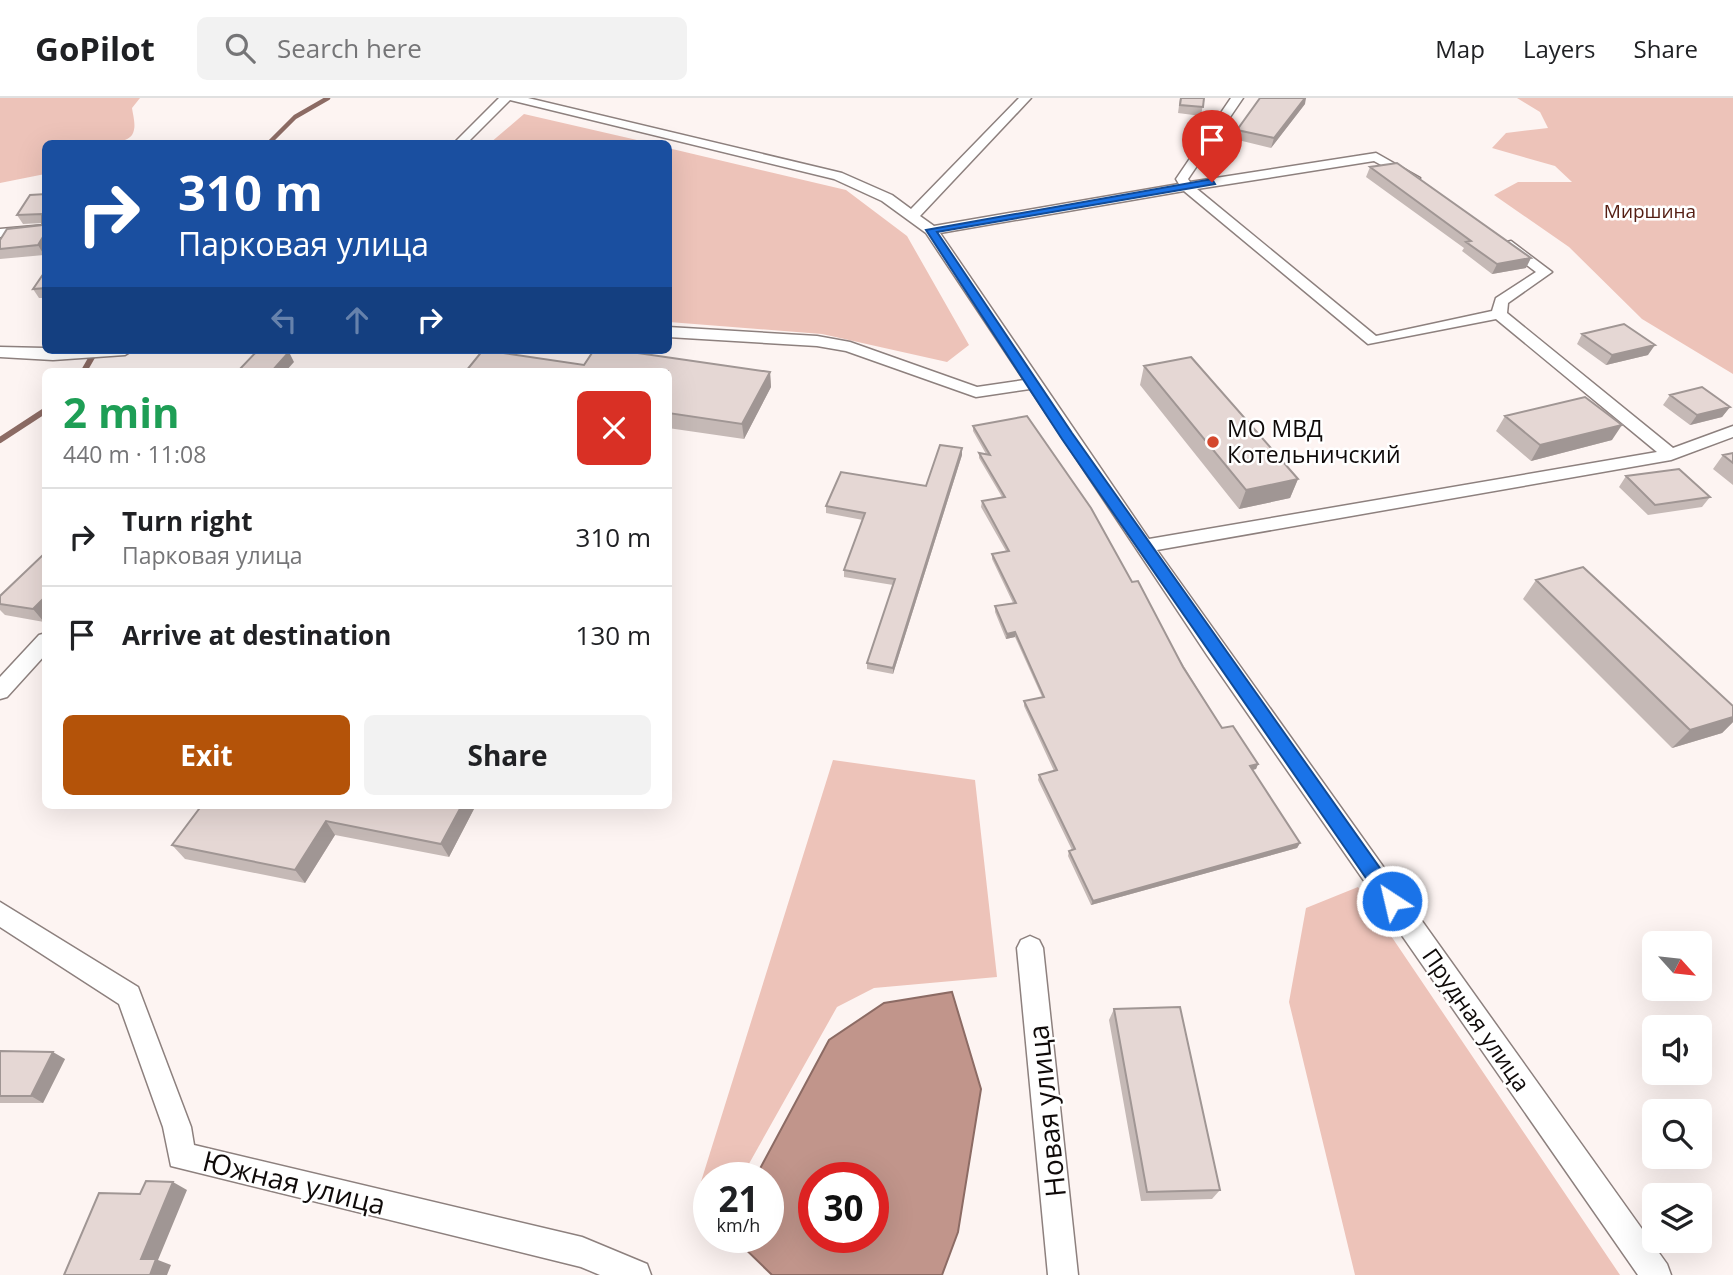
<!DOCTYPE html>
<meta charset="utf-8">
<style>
body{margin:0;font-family:"Open Sans",sans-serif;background:#f2f2f2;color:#202124;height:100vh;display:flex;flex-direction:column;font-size:26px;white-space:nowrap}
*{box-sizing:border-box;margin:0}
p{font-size:23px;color:#757577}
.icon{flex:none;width:38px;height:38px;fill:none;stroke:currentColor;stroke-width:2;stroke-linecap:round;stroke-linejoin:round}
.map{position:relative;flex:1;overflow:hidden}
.panel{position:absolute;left:42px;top:270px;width:630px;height:441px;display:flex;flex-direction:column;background:#fff;border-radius:10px;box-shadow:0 7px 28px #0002}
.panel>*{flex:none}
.banner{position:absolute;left:42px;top:42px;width:630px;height:214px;border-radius:10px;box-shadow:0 7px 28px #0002;background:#1a4fa0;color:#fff;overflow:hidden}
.needle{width:46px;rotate:117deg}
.controls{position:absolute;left:1642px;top:833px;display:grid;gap:14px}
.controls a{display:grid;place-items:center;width:70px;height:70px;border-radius:10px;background:#fff;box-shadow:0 7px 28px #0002;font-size:35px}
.speed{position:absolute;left:693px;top:1064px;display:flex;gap:14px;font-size:35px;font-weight:700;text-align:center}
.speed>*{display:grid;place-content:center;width:91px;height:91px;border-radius:50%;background:#fff;box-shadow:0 7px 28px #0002;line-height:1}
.speed small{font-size:18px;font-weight:400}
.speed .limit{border:10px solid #d22;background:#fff;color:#111}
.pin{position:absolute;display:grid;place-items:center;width:60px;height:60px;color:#fff;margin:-72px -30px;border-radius:50% 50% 50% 0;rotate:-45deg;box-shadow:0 0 7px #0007}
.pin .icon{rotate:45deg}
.me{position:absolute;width:77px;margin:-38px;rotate:325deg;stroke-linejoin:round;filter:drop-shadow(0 0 5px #0008)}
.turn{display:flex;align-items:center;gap:24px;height:147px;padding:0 21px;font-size:32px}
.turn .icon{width:91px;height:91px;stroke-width:2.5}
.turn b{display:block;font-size:49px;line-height:60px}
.lanes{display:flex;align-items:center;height:66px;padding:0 21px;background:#0003;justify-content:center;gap:35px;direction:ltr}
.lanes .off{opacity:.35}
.round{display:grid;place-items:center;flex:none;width:74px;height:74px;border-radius:10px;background:#f2f2f2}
.overview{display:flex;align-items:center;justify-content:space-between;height:119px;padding:0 21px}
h1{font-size:42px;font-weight:700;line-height:52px;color:#1e9e55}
.primary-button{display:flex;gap:14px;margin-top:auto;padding:14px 21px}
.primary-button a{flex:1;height:80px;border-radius:10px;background:#b45309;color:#fff;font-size:28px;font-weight:700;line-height:80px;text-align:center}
.primary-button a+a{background:#f2f2f2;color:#202124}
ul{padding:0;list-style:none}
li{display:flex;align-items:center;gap:21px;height:98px;padding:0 21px;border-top:2px solid #e0e0e0}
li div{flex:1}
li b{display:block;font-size:26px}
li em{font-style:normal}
header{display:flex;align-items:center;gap:42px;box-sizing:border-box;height:98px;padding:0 35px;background:#fff;border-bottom:2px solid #e0e0e0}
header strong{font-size:33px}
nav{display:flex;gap:38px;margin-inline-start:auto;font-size:24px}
.search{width:490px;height:63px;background:#f2f2f2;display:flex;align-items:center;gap:18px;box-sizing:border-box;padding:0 24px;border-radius:10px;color:#757577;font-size:26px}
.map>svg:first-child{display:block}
.green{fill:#edc3b9}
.water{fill:#c1958b;stroke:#8c6b64;stroke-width:2;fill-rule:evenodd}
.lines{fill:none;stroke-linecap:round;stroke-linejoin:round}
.stream-far1{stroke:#8c6b64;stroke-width:4.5}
.stream{stroke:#8c6b64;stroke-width:6}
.minor-casing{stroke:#8d807e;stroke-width:3}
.minor{fill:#fff;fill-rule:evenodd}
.wall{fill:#c5b9b6}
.shaded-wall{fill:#a09694}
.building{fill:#e5d7d4;stroke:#a09694;stroke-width:2}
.route{fill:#1a73e8;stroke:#114b97;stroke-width:2}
.poi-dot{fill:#d4482e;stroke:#fff;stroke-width:2.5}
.labels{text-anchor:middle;stroke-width:5;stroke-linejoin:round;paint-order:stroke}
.far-park-label{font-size:19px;fill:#541d12;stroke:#fff}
.poi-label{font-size:23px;fill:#0f0a09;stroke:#fff;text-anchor:start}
.street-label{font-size:23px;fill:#0f0a09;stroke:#fff}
.near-street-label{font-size:28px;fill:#0f0a09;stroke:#fff}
</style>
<header>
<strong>GoPilot</strong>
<div class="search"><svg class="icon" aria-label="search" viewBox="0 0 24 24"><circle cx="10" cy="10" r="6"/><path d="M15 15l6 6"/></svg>Search here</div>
<nav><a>Map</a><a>Layers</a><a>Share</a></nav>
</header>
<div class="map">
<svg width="1733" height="1177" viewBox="0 0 1733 1177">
<rect width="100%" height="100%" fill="#fdf4f2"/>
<path class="green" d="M0,0H140L132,10C133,18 137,29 132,37C121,52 64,46 46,46L45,76L0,85Z
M1517,0H1733V276L1642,221L1569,149L1494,97L1518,84H1572L1555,68L1492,50L1506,35L1548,30L1540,14Z
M524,16L650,45H651H490Z
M668,50L846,92L907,138L969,247L947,264L822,236L669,224Z
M833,662L975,682L997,879L874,890L837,909L741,1080H709V1110L694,1106Z
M1358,789L1620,1177H1355L1289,904L1306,810Z"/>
<path class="water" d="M952,894L981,991L958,1134L942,1177H772L733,1139H768V1080H755L829,942L884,905ZM814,1080H873V1139H814Z"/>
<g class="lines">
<path class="stream-far1" d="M268,46L295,19L328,0"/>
<path class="stream" d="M84,273L96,252
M0,342L46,312"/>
<defs>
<path id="minor" d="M499,0H528L842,75L892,97L911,111L1019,0H1031L920,118L934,128L1179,86L1176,81L1231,0H1243L1188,81L1190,84L1376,55L1420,80L1410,83L1374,63L1197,91L1376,238L1492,213L1496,200L1536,174L1499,146L1511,143L1552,174L1508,205L1507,215L1673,350L1733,328V339L1671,362L1157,452L1667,1166L1671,1177H1638L1207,557L1030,291L976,299L846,253L817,248L668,239V229L817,238L850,244L977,289L1024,282L926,135L882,103L834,81L510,2L466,46H453ZM1184,93L1368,246L1496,221L1657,354L1149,441L940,135Z
M46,127V135L0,139V131Z
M0,249L133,252L125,257L53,262L0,259Z
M46,535V556L7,599L0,601V579L39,537Z
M0,804L138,889L191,1029L194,1047L582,1139L647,1166L651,1177H600L581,1169L171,1068L163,1029L119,906L0,829Z
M1030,838L1039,842L1043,850L1078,1177H1048L1017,850L1021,842Z"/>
</defs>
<use href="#minor" class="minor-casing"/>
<use href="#minor" class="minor"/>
</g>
<path class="wall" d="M1180,0H1204L1201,18L1178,15Z
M1305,6L1271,50L1234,41L1237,32Z
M1370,69L1526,170L1492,176L1462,153L1464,150L1366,79Z
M46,96L44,157L0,161V142L42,127V125L23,126L17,117Z
M46,172V200H39L33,191Z
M1582,236L1648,257L1606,267L1577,246Z
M584,267L770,274L771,289L744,341L668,330V273H466Z
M1144,268L1298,381L1290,400L1239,411L1140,287Z
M1670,297L1730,309L1722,319L1690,327L1663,307Z
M1505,318L1612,342L1531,363L1496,333Z
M973,328L1132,484L1222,630L1258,666L1256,671L1252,672L1300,745L1297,750L1091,807L1068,758L1069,753L1072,752L1038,682L1039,677L1054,673L1024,608V603L1042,599L1015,539L1006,541L995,514V508L1013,505L992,461V456L1006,453L981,409L982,403L1002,399L979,360V355L986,356L973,333Z
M962,350V357L893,576L867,571V565L893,487L844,479V472L863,422L826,415V408L926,388Z
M1733,355V387L1713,371L1723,357Z
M1626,378L1710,399L1702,409L1648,417L1619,389Z
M46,454V523L44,524L5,517L0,512V498Z
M1536,482L1733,608V624L1722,635L1672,650L1523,501Z
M202,707H474L475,709L449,759L335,737L305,785L185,761L172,747Z
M1114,911L1220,1092L1212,1101L1141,1103L1109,922Z
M0,953L65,961L43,1005H0Z"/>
<path class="shaded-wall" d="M1305,0H1306L1305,6L1271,50L1274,40Z
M46,134V154L44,157L38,147Z
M1531,160L1526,170L1492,176L1497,166Z
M1655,247L1648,257L1606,267L1612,257Z
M289,254L294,264L286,273H272Z
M770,274L771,289L744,341L742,326Z
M1730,309L1722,319L1690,327L1697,317Z
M1622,327L1612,342L1531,363L1540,347Z
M962,350V357L893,576V570Z
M1298,381L1290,400L1239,411L1246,392Z
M46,498V523L44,524L33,511Z
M1015,534V539L1006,541L1007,536Z
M1733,619V624L1722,635L1672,650L1690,632Z
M1258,666L1256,671L1248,673L1250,668Z
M462,707H474L475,709L449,759L441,746Z
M326,723L335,737L305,785L295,772Z
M1300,745L1297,750L1091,807L1093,803Z
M53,954L65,961L43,1005L31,998Z
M173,1084L187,1092L158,1162L171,1167L167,1177H150L141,1161Z"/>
<path class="building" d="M1181,0H1204L1203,9L1180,7Z
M1260,0H1305L1274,40L1237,32Z
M1397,65L1531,160L1497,166L1466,144L1471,143L1370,69Z
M46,96V134L38,147L0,151V142L7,131L42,127V116L17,117L30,97Z
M46,172V190L33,191Z
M1624,226L1655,247L1612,257L1582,236Z
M258,252H270L289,254L272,273H238Z
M483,252L584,267L594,252H617L770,274L742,326L668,315V273H466Z
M1191,259L1298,381L1246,392L1144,268Z
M1702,289L1730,309L1697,317L1670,297Z
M1585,299L1622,327L1540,347L1505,318Z
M1027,318L1091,410L1132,484L1138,483L1183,569L1222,630L1233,628L1258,666L1250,668L1300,745L1093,803L1069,753L1075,751L1039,677L1057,672L1024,603L1044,599L1015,534L1007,536L995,508L1016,505L992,456L1009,453L982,403L1005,399L979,355L990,357L973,328Z
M940,347L962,350L893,570L867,565L895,481L844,472L865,415L826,408L841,374L926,388Z
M1733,355V365L1723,357Z
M1679,371L1710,399L1655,407L1626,378Z
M46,454V498L33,511L0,506V498Z
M1583,469L1733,608V619L1690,632L1536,482Z
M202,707H462L441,746L326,723L295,772L172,747Z
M1180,909L1220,1092L1147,1094L1114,911Z
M0,953L53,954L31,998H0Z
M146,1083L173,1084L141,1161H156L150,1177H64L99,1095L140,1096Z"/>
<path class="route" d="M1212,81L1215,86L937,134L1072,335L1399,797L1401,803L1399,809L1392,811L1386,809L1062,341L926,132Z"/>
<circle class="poi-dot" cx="1213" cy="344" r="7"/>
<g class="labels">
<g class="far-park-label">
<text x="1650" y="120">Миршина</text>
</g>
<g class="poi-label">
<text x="1227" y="339">МО МВД<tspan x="1227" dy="26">Котельничский</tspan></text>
</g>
<g class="street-label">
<text transform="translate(1476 922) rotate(55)" y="8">Прудная улица</text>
</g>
<g class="near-street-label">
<text transform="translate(1047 1013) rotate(-96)" y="10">Новая улица</text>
<text transform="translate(294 1085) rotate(14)" y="10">Южная улица</text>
</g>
</g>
</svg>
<div class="controls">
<a><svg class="needle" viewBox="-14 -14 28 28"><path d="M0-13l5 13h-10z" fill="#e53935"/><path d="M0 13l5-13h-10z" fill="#757577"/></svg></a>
<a><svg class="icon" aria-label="sound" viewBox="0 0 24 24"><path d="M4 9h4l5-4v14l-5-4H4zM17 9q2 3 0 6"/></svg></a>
<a><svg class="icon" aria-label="search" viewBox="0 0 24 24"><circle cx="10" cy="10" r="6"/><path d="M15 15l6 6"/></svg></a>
<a><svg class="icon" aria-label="layers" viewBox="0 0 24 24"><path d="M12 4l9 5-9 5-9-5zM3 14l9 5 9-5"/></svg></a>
</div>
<div class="speed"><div>21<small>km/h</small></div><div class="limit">30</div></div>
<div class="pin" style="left:1212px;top:84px;background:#d93025"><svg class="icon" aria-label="arrive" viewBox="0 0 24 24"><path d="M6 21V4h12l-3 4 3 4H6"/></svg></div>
<svg class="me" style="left:1392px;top:803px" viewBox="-20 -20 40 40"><circle r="17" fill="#1a73e8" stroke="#fff" stroke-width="3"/><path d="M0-11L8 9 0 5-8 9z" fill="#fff"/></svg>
<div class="banner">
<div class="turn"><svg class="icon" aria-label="right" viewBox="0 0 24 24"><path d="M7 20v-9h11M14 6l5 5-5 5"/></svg><div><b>310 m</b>Парковая улица</div></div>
<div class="lanes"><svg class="icon off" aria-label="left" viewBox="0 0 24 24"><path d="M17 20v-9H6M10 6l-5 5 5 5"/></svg><svg class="icon off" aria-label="ahead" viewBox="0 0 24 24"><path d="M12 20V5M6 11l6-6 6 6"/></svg><svg class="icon" aria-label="right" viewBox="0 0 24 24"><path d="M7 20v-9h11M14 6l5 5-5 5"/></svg></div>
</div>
<section class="panel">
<div class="overview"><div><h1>2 min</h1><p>440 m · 11:08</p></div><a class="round" style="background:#d93025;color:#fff"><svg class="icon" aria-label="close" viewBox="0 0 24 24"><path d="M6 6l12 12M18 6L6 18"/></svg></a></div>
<ul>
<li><svg class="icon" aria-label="right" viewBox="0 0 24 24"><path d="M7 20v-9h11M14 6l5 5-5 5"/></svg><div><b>Turn right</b><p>Парковая улица</p></div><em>310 m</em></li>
<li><svg class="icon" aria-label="arrive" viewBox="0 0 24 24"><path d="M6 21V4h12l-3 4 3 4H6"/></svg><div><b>Arrive at destination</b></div><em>130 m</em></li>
</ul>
<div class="primary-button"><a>Exit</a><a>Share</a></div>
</section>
</div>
